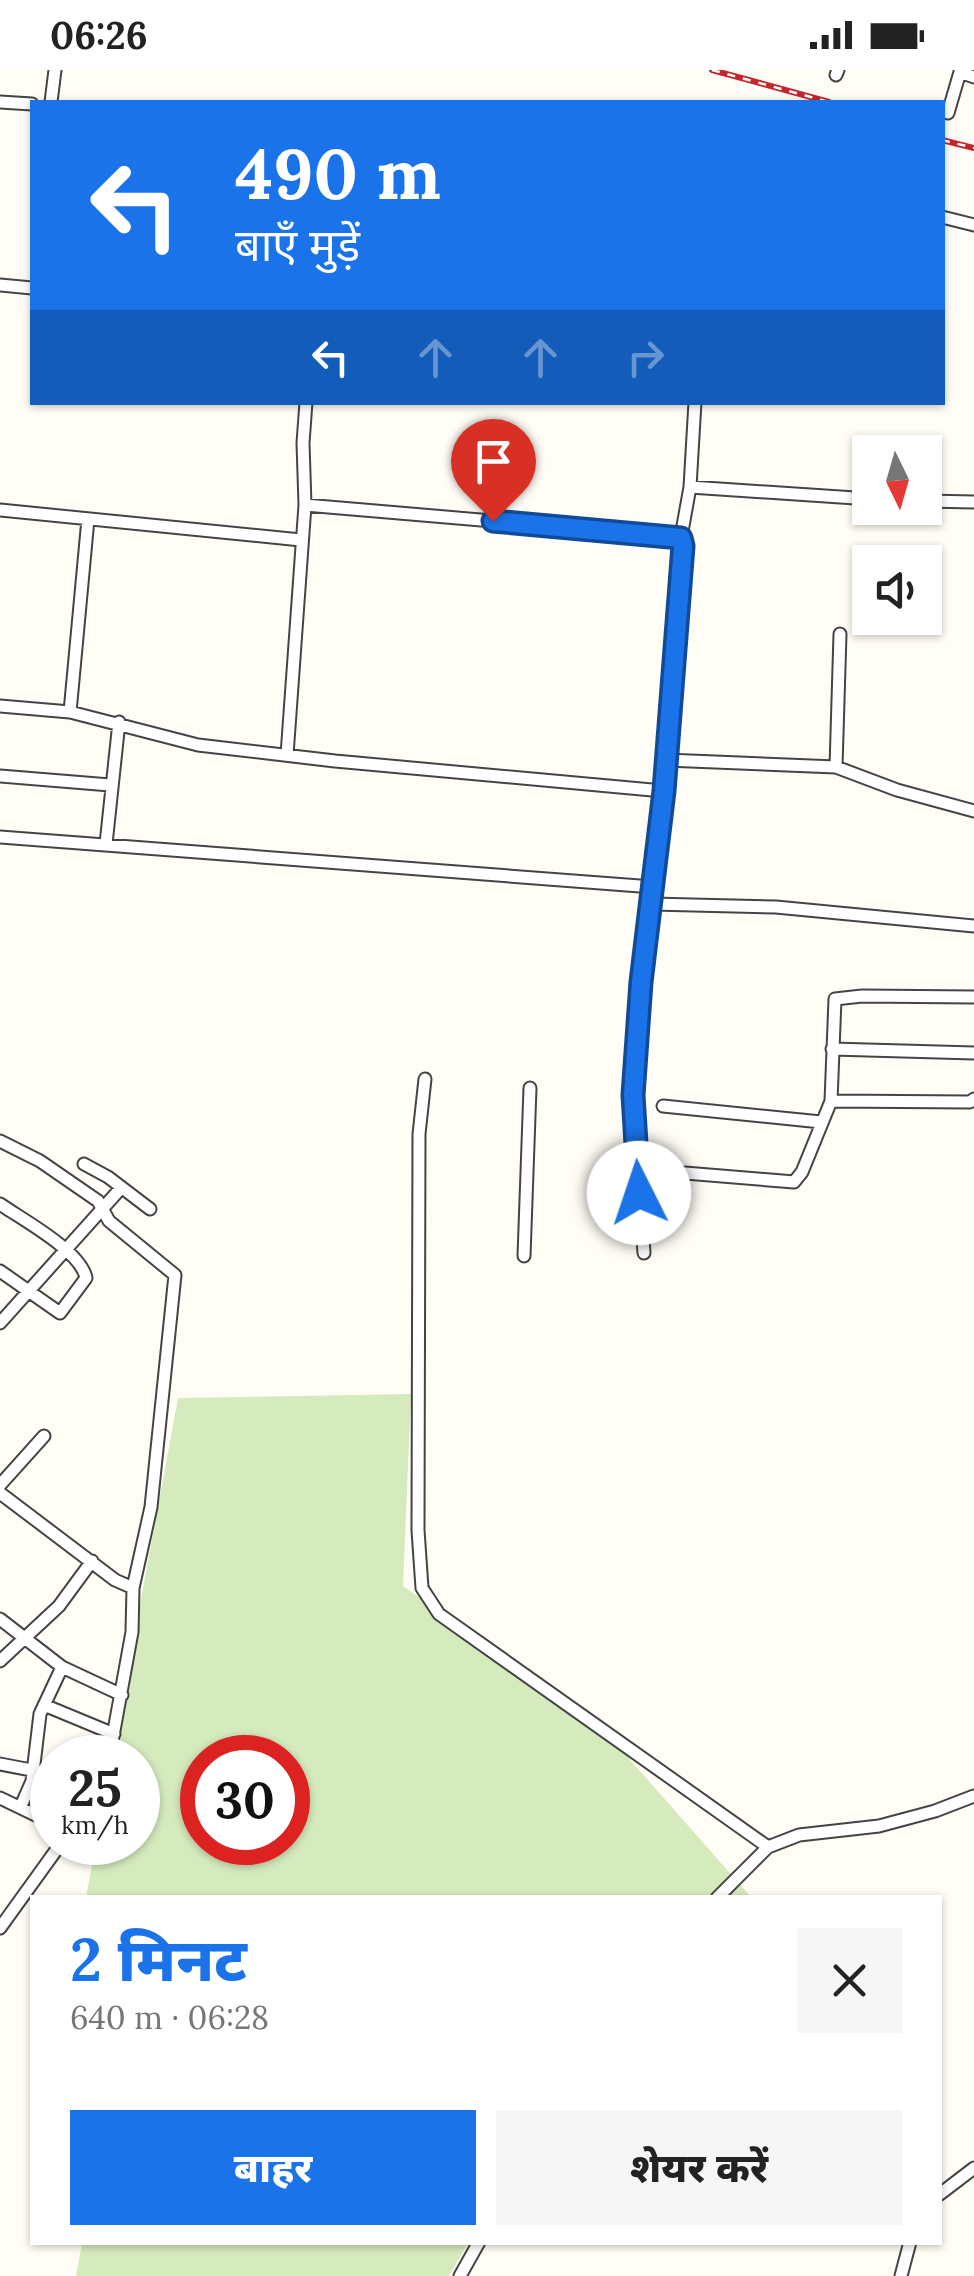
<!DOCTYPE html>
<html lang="hi">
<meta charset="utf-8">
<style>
body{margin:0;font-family:Lora,"Noto Sans Devanagari",serif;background:#f6f6f6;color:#222;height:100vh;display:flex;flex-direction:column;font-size:38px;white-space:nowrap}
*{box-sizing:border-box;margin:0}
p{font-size:32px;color:#767676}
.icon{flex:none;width:55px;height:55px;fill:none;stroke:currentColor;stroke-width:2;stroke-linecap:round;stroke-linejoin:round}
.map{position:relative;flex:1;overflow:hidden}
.drawer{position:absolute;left:30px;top:1825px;width:912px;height:350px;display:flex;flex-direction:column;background:#fff;border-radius:0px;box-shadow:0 2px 8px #0004}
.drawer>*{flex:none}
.hud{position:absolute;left:30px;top:30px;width:915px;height:305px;border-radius:0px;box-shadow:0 2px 8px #0004;background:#1a73e8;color:#fff;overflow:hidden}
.needle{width:65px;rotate:175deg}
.controls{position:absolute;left:852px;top:365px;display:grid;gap:20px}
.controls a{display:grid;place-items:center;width:90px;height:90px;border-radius:0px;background:#fff;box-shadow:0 2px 8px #0004;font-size:50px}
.speed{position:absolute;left:30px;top:1665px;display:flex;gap:20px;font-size:50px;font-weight:700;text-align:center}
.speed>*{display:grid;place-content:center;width:130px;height:130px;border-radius:50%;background:#fff;box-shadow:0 2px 8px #0004;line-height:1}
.speed small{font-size:25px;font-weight:400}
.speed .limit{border:15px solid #d22;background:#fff;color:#111}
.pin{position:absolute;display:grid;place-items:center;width:85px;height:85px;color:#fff;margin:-102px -42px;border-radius:50% 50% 50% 0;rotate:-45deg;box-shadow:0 0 10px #0007}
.pin .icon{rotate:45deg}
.me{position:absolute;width:110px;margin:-55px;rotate:356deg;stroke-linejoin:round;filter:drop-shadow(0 0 8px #0008)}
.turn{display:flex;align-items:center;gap:35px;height:210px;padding:0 40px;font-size:45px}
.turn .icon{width:130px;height:130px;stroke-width:2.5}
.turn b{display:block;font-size:70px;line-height:85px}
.lanes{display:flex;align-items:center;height:95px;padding:0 40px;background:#0003;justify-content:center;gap:50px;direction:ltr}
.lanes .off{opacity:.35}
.round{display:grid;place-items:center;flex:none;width:105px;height:105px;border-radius:0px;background:#f6f6f6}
.headline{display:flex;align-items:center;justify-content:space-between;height:170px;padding:0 40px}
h1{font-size:60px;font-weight:800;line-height:75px;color:#1a73e8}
.cta{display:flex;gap:20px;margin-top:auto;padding:20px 40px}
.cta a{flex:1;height:115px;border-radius:0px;background:#1a73e8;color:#fff;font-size:40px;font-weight:800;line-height:115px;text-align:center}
.cta a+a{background:#f6f6f6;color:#222}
.status{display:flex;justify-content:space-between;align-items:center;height:70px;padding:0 50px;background:#fff;direction:ltr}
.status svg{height:28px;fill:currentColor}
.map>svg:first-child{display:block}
.green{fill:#d5ebbd;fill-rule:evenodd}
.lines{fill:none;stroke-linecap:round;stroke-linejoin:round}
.minor-casing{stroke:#444;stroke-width:15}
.minor{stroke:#fff;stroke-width:11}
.rail-casing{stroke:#c4262e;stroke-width:6}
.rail{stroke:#fff;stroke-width:2.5;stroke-dasharray:8;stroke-linecap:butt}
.route-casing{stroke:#114b97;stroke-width:25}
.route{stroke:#1a73e8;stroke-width:18}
</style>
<div class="status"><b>06:26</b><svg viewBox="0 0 49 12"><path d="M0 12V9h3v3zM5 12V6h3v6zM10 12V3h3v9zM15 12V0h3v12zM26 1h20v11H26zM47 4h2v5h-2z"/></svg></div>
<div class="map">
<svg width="974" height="2206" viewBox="0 0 974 2206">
<rect width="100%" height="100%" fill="#fffdf5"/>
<path class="green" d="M411,1324L403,1516L596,1651L751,1827L86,1828L96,1773L138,1772V1688L112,1687L178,1328ZM202,1688H288V1772H202Z
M82,2173V2172L468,2173L449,2206H76Z"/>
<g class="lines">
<defs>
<path id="minor" d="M836,5L838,0
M0,32L32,34
M51,32L55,0
M948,43L960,2L974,7
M942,147L974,155
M0,215L32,218
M690,417L870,429
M925,431L974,432
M305,435L681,467
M0,440L301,470
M0,636L70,642L198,675L335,691L663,721
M70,642L88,449
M287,685L305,435L303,373L306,332
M666,690L836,697L897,720L974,741
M836,697L840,564
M0,706L110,715
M0,767L653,817
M106,774L119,652
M652,834L776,837L974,856
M832,979L974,983
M425,1009L419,1064L418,1460L422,1518L439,1544L768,1777
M831,1031L970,1032L974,1029
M663,1036L821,1052
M0,1071L40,1091L98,1131L109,1151L175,1205L151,1437L133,1518L132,1562L109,1688
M84,1094L108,1107L150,1139
M685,1103L794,1112L802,1102L831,1031L835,929L862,926L974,927
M0,1134C23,1150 81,1181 86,1208L60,1243L0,1201
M644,1183L633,1025L641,912L663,721L683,475L681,467L690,417L695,332
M524,1186L530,1018
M0,1253L121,1118
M0,1415L44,1366
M0,1423L115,1510L133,1518
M0,1549L62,1597L122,1625
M0,1591L59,1536L92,1491
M44,1635L114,1664
M0,1694L52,1704
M0,1728L52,1753
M21,1736L32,1711L40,1644L62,1597
M717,1828L768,1777L799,1765L879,1756L935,1741L974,1726
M0,1858L62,1772
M940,2124L974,2098
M460,2206L479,2172
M901,2206L910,2172"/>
</defs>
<use href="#minor" class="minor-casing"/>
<use href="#minor" class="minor"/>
<defs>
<path id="rail" d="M712,0L829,32
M942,70L974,78"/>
</defs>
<use href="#rail" class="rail-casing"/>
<use href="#rail" class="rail"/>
</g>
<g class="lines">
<defs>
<path id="route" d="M493,451L681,468L683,476L664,721L641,912L633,1025L639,1123"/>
</defs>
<use href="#route" class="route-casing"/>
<use href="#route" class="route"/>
</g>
</svg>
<div class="controls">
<a><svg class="needle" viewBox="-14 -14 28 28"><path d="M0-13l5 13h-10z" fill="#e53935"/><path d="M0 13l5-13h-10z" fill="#767676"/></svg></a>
<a><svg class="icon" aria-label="sound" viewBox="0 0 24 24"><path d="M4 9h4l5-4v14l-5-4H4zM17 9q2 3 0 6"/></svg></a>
</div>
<div class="speed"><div>25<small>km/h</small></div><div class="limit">30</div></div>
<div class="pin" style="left:493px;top:451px;background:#d93025"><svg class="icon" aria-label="arrive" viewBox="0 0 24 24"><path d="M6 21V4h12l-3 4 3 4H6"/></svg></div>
<svg class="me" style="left:639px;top:1123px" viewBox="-20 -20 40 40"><circle r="19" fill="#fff"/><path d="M0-13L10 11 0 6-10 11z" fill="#1a73e8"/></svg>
<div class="hud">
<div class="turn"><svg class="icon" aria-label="left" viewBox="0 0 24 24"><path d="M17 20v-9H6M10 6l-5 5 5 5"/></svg><div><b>490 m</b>बाएँ मुड़ें</div></div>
<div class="lanes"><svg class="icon" aria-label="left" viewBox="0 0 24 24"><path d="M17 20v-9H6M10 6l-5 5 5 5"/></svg><svg class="icon off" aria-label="ahead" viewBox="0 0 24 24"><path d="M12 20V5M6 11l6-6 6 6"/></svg><svg class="icon off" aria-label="ahead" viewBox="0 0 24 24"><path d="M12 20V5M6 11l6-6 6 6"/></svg><svg class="icon off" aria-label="right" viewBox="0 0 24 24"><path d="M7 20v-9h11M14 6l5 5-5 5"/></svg></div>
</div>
<section class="drawer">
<div class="headline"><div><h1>2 मिनट</h1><p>640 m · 06:28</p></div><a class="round"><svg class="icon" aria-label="close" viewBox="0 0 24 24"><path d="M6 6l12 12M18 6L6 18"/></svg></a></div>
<div class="cta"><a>बाहर</a><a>शेयर करें</a></div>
</section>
</div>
